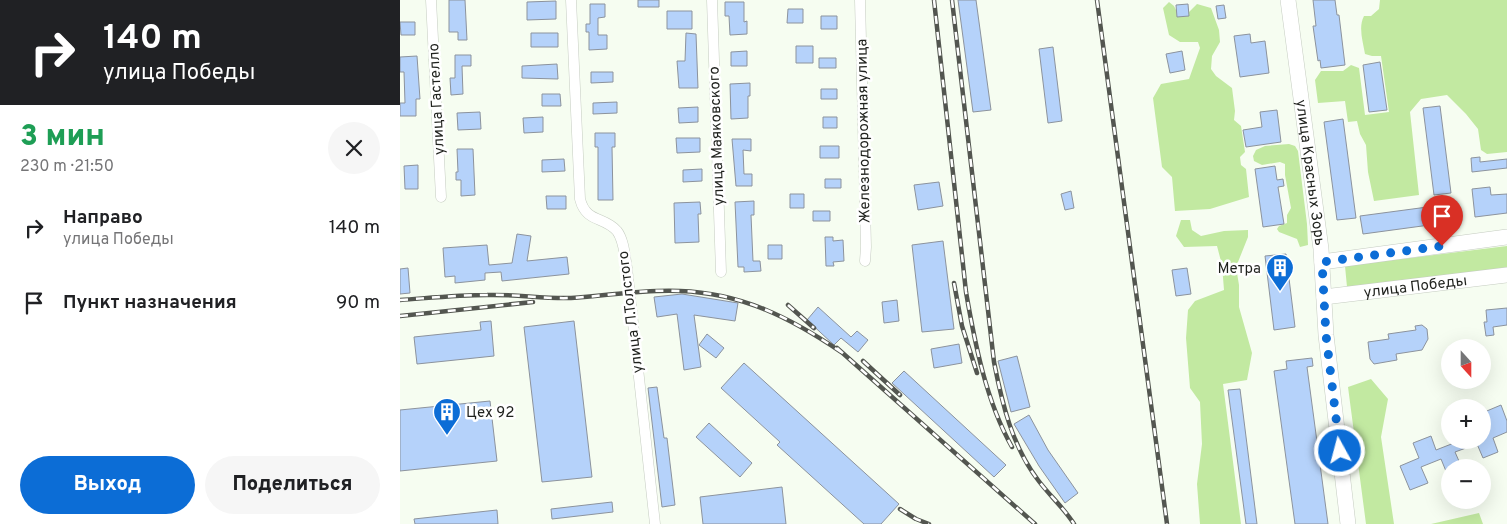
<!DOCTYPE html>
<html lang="ru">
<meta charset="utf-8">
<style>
body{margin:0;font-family:Overpass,sans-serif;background:#f6f6f6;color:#202124;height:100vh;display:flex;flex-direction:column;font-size:19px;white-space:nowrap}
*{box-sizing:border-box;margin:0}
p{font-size:16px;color:#757577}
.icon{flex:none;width:28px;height:28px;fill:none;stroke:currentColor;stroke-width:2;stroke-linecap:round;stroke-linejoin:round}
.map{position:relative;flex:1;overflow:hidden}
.panel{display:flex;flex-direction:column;background:#fff;width:400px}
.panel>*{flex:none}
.guide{background:#202124;color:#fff;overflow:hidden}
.needle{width:32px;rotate:159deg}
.tools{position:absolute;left:1041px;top:339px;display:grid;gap:10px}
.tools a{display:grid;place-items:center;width:50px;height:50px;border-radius:50%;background:#fff;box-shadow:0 5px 20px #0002;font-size:25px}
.pin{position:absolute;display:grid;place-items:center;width:42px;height:42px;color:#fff;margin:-51px -21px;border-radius:50% 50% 50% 0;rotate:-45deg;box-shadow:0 0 5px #0007}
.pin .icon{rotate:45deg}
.me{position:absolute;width:55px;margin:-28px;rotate:353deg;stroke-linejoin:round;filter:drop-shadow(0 0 4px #0008)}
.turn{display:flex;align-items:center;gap:18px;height:105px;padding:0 20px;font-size:22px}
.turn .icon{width:65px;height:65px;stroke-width:2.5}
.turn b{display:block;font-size:35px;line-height:42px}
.round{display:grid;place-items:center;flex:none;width:52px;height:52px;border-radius:26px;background:#f6f6f6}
.head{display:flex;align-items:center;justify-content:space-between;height:85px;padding:0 20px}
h1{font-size:30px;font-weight:800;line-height:38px;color:#1e9e55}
.primary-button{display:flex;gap:10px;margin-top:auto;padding:10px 20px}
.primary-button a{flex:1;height:58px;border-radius:30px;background:#0c6dd6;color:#fff;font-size:20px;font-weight:800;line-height:58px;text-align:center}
.primary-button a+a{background:#f6f6f6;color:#202124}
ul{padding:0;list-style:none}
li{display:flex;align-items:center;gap:15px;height:75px;padding:0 20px}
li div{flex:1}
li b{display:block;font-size:19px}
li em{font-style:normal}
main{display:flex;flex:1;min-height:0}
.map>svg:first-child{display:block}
.green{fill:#c2e9a1}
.building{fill:#b5d2fa;stroke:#8c939d}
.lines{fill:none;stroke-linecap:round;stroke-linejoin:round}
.street-casing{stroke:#c5ccc1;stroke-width:11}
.secondary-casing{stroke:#c5ccc1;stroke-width:16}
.street{stroke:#fff;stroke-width:10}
.secondary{stroke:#fff;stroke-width:15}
.rail-casing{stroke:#535650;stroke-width:4.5}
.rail{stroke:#fff;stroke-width:2.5;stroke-dasharray:8;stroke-linecap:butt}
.route{stroke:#0c6dd6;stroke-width:9;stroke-dasharray:0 16.2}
.labels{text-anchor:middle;stroke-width:5;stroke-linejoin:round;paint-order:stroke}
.street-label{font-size:15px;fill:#1f211d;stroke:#fff}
.poi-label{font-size:15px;fill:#1f211d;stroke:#fff;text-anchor:end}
</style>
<main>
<section class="panel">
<div class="guide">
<div class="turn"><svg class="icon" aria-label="right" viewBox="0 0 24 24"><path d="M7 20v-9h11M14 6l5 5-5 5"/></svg><div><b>140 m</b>улица Победы</div></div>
</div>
<div class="head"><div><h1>3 мин</h1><p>230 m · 21:50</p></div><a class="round"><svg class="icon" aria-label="close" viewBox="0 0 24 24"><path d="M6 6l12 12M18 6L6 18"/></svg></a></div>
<ul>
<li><svg class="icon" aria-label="right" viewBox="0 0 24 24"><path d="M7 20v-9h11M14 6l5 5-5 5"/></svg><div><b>Направо</b><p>улица Победы</p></div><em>140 m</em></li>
<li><svg class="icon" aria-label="arrive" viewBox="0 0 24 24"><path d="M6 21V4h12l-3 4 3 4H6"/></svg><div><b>Пункт назначения</b></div><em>90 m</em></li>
</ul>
<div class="primary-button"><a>Выход</a><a>Поделиться</a></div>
</section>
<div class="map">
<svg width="1107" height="524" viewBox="0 0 1107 524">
<rect width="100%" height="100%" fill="#f6fdf1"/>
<path class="green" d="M980,0H1107V152L1087,154L1081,150L1078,129L1066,114L1047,95L1021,99L1010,112L1019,195L974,201L968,172L966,145L960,134L957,121L948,122L945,101L918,103L915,80L921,71H943L951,65L959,68L965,115L989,112L981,56H972L965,54C963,42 958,27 964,16H971L979,9Z
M769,2L774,6L778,14L786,15L797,4L811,8L819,30L820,42L812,56L811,69L816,76L832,88L835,111L834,120L841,126L845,152L840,157L841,165L846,169L849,197L810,209L775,211L772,177L762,167L753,98L761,84L789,79L800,48L798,42H780L769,35L763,8Z
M889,144L895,146L898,151L907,224L908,245L900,247L897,239L879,232L877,229L879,226L887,223V215L891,208L885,175V164L880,162L862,165L854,161L853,156L856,150L865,146Z
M781,220H790L792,230L801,236L824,231L848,230V237L836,267L839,285V307L852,353L847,380L823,384L841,524H800L797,484L802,444L800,402L790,388L786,338L788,310L795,301L824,290L822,265L817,246L784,247L776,236Z
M1107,246V268L947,287L945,266Z
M971,379L988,399L981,437L994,524H966L948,387Z
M1079,513L1083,524H1031Z"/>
<path class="building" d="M49,0H65L67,40H58V32H49Z
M238,0H259V7H238Z
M558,0H576L591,110L573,112Z
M913,0H935L937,15H939L945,65L921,68L920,60L918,61L913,26H916Z
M156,1V19L127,20V2Z
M325,2H344V22L347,21V34L330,35L329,16H325Z
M190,4H205V17L198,18V35H207V49L189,50V32H186V24H190Z
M788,4L789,16L777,17L776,5Z
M824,5L826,18L818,19L816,6Z
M388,9H403V23H387Z
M267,11H292V29H267Z
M421,16H437V29H421Z
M0,22H15V35H1Z
M131,33H158V47H131Z
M286,33L296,34L298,88H279L277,61H285Z
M850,34L851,43L865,41L869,73L840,77L834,36Z
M396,46H413V63H396Z
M653,47L662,121L648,123L639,49Z
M347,51V66H331V52Z
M782,51L785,70L770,73L766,54Z
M55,55H71V66H62L63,94L51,95L50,78H55Z
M17,56L20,99H16V116H0V103H5L4,72H0V57Z
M419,58H436V68H419Z
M980,62L987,110L969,112L963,65Z
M157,64L158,79L122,78V66Z
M191,72H213V82L191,83Z
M350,83V96H348V118L331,119L330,84Z
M421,89H437V99H421Z
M142,94H160L161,106H142Z
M217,102V113L193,114V103Z
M1040,106L1051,193L1034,195L1023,108Z
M298,107V122L279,123L278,108Z
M877,110L881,142L846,147L843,130L862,127L860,112Z
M80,112L81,129L58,130L57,113Z
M143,117V132L124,133L123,118Z
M423,117H437V128H423Z
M943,119L956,218L937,220L924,122Z
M195,133H215V147H212L213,200H198V147H195Z
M276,138H300V152L277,153Z
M332,139H351V151L343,150L344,174H352V186H336Z
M420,146H439V158H420Z
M57,149H73L75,195L61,196V180H56V172H58Z
M1080,157V162L1107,159V168L1072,172L1071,158Z
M164,159L165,171L142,172V160Z
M18,165V189H5L4,166Z
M875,166L877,180L883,179L884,186L878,187L884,224L863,227L855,169Z
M302,169V181L283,182V170Z
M425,179H441V188H425Z
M539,182L543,206L518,210L514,185Z
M1090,187L1091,195L1107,194V213L1075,217L1072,189Z
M671,191L674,208L665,210L661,194Z
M390,194H404V208H390Z
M146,196H166V209H147Z
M354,201V215H351L353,261H360L361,271L344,272V267H338L335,202Z
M300,202L301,214H298L299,242L275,243L274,203Z
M1035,206L1037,224L963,234L960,216Z
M413,211H430V221H413Z
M117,234L131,236L127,261L167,257L169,274L102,281L101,272L85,273V280L55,283V276L45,277L43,248L87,245L89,265L112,263Z
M425,237H433V241L443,240L444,261L433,262L434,266H426Z
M543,241L554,329L522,332L512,245Z
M368,245H382V259H368Z
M886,254L895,327L874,330L865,256Z
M8,268L10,293L0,294V269Z
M787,268L791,294L776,296L772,270Z
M282,294L338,303L335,321L294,315L301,367L284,370L277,314L257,317L254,297Z
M497,300L499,321L484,323L482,302Z
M418,307L451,337L457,331L468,340L458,352L441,338L434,345L407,320Z
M1107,308V325L1093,327L1094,335L1086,336L1084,322H1087L1086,310Z
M91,321L94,356L17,364L14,337L81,330L80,322Z
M174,321L192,477L142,482L124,327Z
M1022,325L1027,329L1028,339L1022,350L996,354L997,360L974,364L970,359L968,342L989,339L988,334L1016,330L1015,326Z
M307,334L324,348L316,358L299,345Z
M559,344L562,363L534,368L531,349Z
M617,356L630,407L611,412L598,361Z
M912,358L913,366L907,367L928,524H895L874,371L887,369L886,361Z
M344,363L499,504L481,524H464L377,445L380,442L321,388Z
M504,371L606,465L594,477L492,383Z
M257,387L264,438H267L275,505L262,507L248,388Z
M840,389L857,524H846L828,390Z
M90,401L97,461L0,471V410Z
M1101,405L1107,421V432L1093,438L1098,452L1083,458L1077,444L1055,452L1062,468H1050V481L1041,459L1021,467L1028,483L1010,490L1000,466L1019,458L1013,443L1031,436L1036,450L1054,443L1053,440H1082V430L1088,428L1082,413Z
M629,415L648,450L678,493L665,503L639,466L614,424Z
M309,423L352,463L340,477L296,437Z
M382,487L386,524H303L300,497Z
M212,502L213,512L152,519L151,509Z
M97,510L98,524H15L14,519Z"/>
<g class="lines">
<defs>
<path id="street" d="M31,0L41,197
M171,0L180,199C186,223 204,216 217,231C224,240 225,257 227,268L255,524
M312,0L321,272
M460,0L466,247L465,261"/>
<g id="secondary">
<path id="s1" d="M888,0L921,249L926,335L948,524"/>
<path d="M922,262L1107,237"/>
<path id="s2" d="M924,297L1107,275"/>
</g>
</defs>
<use href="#street" class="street-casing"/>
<use href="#secondary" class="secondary-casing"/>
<use href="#street" class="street"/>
<use href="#secondary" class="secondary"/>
<defs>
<path id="rail" d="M534,0L566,292C575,344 586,401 612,447
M552,0L594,362C602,403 612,446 638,480C649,495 664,508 674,524
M697,0L767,524
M554,283L562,326L577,373
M0,300C29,298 58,295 87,295C115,294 143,299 171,298C207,296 243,289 280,291C342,293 391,318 441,352
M388,305L414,328
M0,316L133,302
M437,348L635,524
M463,361L500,395
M500,509L516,519L529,524"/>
</defs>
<use href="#rail" class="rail-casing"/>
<use href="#rail" class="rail"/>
</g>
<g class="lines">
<path class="route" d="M940,451L926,335L922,262L1042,246"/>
</g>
<defs>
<symbol id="building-pin" viewBox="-11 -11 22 30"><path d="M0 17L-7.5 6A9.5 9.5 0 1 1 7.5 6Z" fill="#0c6dd6" stroke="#fff"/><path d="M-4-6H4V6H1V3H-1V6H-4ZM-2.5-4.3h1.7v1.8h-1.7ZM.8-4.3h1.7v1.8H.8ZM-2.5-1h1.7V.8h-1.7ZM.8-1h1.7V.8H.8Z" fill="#fff"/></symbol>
</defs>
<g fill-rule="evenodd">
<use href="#building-pin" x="864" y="252" width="32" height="43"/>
<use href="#building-pin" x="31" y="396" width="32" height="43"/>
</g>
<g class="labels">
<g class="street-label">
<text transform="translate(36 99) rotate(-93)" y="5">улица Гастелло</text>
<text transform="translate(463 131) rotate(-91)" y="5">Железнодорожная улица</text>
<text transform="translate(316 136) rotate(-92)" y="5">улица Маяковского</text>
<text dy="5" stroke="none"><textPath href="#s1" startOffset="174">улица Красных Зорь</textPath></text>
<text dy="5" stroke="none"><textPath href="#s2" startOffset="92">улица Победы</textPath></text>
<text transform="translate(230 312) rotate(-97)" y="5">улица Л.Толстого</text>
</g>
<g class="poi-label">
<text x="861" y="273">Метра</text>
<text x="66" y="417" text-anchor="start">Цех 92</text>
</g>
</g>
</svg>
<div class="tools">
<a><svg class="needle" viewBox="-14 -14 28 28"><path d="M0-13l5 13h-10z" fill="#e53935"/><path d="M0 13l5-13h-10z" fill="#757577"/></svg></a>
<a>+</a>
<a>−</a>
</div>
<div class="pin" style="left:1042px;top:246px;background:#d93025"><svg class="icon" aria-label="arrive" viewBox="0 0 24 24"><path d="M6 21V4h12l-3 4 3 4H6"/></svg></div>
<svg class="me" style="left:940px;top:451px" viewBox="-20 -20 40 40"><circle r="17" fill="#0c6dd6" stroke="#fff" stroke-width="3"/><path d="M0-11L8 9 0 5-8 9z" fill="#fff"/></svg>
</div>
</main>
